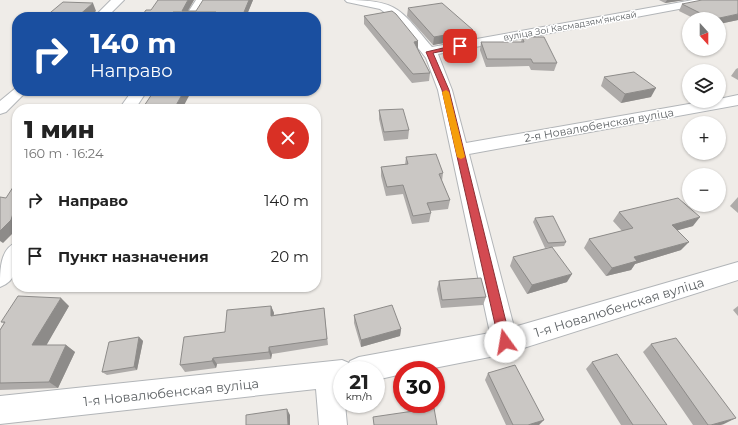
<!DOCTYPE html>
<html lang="ru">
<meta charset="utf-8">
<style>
body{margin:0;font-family:Montserrat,sans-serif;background:#f2f2f2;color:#222;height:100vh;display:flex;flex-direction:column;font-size:15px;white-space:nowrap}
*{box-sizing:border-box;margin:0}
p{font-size:13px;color:#767676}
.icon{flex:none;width:22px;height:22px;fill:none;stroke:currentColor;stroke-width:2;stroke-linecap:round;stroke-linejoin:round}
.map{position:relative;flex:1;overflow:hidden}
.drawer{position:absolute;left:12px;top:104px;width:309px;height:188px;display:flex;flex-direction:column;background:#fff;border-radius:16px;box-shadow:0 1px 3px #0004}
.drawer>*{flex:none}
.banner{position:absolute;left:12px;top:12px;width:309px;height:84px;border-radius:16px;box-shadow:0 1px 3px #0004;background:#1a4fa0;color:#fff;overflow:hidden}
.needle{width:26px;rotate:159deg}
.tools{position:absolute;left:682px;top:12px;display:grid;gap:8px}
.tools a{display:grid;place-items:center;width:44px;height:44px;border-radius:50%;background:#fff;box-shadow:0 1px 3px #0004;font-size:20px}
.speed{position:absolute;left:333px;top:361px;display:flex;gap:8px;font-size:20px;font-weight:700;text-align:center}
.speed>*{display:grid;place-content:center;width:52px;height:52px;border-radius:50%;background:#fff;box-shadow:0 1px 3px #0004;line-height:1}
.speed small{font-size:10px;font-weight:400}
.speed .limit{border:6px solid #d22;background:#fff;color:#111}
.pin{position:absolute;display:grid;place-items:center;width:34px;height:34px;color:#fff;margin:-17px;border-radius:8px;box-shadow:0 2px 6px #0006}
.me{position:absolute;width:44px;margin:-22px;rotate:347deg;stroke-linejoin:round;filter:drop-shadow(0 0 3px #0008)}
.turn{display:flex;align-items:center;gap:14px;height:84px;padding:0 12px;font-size:18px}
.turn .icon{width:52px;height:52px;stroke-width:2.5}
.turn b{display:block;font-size:28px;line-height:34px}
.round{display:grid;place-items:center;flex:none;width:42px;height:42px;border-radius:21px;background:#f2f2f2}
.head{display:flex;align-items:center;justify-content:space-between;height:68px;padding:0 12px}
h1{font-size:24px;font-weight:800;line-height:30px}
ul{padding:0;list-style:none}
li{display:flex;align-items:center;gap:12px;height:56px;padding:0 12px}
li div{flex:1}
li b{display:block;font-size:15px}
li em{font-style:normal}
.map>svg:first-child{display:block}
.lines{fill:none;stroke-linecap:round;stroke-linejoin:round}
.minor-casing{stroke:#b2b5b8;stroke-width:2}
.minor{fill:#fff;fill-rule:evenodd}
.wall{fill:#aeaba9}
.shaded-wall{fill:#8d8b89}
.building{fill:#cac7c4;stroke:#8d8b89}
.route{fill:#d34a51;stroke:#893035}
.slow{fill:#f59e0b}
.labels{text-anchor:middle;stroke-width:3;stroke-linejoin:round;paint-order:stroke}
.far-street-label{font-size:9px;fill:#5f6366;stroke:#fff}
.street-label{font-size:11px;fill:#5f6366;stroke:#fff}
.near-street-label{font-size:13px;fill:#5f6366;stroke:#fff}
</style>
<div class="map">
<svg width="738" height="425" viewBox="0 0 738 425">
<rect width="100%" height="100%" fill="#efece8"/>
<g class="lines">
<defs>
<path id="minor" d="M111,0H124L107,17H94Z
M196,0H208L197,17H185Z
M345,0C398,0 400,9 432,47L693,0H717L711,3L438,54L452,90L466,143L706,101H719V99L738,95V105L469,154L514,327L738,262V280L505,354L424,370H402V374L376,380V370H342V404H345L347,425H319L316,389L0,424V396L342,360L349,363L350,361L359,357L490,333L438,90L426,58L397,21L380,9L347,2Z
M17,87V91H27L6,112L0,114V101Z
M132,91H147L135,109H119Z
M17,242C17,260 20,280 0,287C0,269 0,249 17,242Z"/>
</defs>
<use href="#minor" class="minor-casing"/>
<use href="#minor" class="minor"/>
</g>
<path class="wall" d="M194,0L188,11H196L253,0L246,17H141L151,10Z
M659,0H685L665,3Z
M682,4L738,20L719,24V19H695L679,11Z
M408,8L473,30L471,38L433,45L407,16Z
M364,16L418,41V49L430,73L429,81L412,83L364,24Z
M522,37L557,63L554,71L531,70L529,66L486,67L480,50L481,42H521Z
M738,68V80L731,76L736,69Z
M604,77L651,97L621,103L601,86Z
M379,110L409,130L408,139L384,141L379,119Z
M406,157L443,173L442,181L450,200L448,209L430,211L431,213L429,222L412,224L403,194L386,196L381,176V167L405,165Z
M738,197V213L730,206Z
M619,212L693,226L677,230L681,250L635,264L631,270L606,276L584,248L589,239L622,231L613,221Z
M535,218L566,242L564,246L552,247L567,282L527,294L510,266L513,257L552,247L545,248L533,222Z
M439,281L486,297L483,305L441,308L437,289Z
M69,306L46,345H66L75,352L58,388L0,390V330L4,323L1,322Z
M271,306L274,313L273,315L324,308L328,345L272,354L271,359L217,364L216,368L185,372L180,365L225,332Z
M738,306V316L733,310Z
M354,315L401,329L400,336L361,347L354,323Z
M139,337L143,341L137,370L107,375L102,372Z
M651,344L724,424L720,425H693L643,352Z
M592,362L667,425H621L586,369Z
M488,373L539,425H506L485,380Z"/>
<path class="shaded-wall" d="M188,0H194L187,12L182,11Z
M249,0H253L246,17H242Z
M667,0H685L665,3Z
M93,3L96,11L90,17H77Z
M173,12L174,17H169Z
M738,14V20L719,24V19H715Z
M473,30L471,38L433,45L434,37Z
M418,41V50L414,42Z
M656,88L651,97L621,103L625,94Z
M184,91H187L189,96L182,109H174Z
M17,204V229L3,243L0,241V231L15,207Z
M700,217L693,226L665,234L672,225Z
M689,242L681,250L635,264L631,270L606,276L612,268L634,257Z
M572,274L567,282L527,294L532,285Z
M61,298L69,306L42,353L32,345Z
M271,306L274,313L273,323L271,316Z
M401,329L400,336L361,347V340Z
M139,337L143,341L137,370L134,367Z
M66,345L75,352L58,388L49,382Z
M269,347L272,354L271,359L269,352Z
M213,358L217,364L216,368L212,361Z
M287,409L290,415V425H288Z
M736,418L724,424L720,425H711Z
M544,420L539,425H528Z"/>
<path class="building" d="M158,0H188L182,11H196L203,0H249L242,17H216V12H173L169,17H141L146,10H151Z
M702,0H738V14L715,19H712L682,4Z
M63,2L93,3L77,17H45Z
M442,3L473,30L434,37L408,8Z
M392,11L396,14L418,41L414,42L430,73L413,74L364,16Z
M522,37H544L557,63H533L531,59H487L481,42H524Z
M634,72L656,88L625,94L604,77Z
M154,91H184L174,109H142Z
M403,109L409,130L384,132L379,110Z
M436,154L443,173L439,174L450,200L427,203L431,213L413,216L403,185L387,187L381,167L408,164L406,157Z
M17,181V204L15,207L11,220L0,231V197L6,198Z
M678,198L700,217L672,225L689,242L634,257L637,261L612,268L589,239L633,228L619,212Z
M553,216L566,242L548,243L535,218Z
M552,247L572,274L532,285L513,257Z
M481,278L486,297L442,300L439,281Z
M18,296L61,298L32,345H66L49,382L0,383V330L5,322H1Z
M392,305L401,329L361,340L354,315Z
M271,306V316L324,308L327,339L269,347V352L213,358L212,361L180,365L184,337L225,332L227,310Z
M139,337L134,367L102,372L109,342Z
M676,338L736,418L711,425H708L651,344Z
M617,354L667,425H633L592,362Z
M515,365L544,420L528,425H513L488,373Z
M434,408L437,425H374L373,417Z
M287,409L288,425H246V415Z"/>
<path class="route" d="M460,44L463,46V47L433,53L449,90L511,342L509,346L505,347L501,346L499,342L442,90L426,52Z"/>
<path class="slow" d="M446,90L449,92L465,157L461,159L457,157L442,92Z"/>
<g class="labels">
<g class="far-street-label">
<text transform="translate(570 26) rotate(-10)" y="3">вуліца Зоі Касмадзямʼянскай</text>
</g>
<g class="street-label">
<text transform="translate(599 125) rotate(-10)" y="4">2-я Новалюбенская вуліца</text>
</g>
<g class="near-street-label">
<text transform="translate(619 307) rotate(-17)" y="5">1-я Новалюбенская вуліца</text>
<text transform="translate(171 392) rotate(-6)" y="5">1-я Новалюбенская вуліца</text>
</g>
</g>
</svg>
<div class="tools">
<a><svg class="needle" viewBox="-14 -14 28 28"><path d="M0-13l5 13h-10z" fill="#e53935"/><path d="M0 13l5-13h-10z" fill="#767676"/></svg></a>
<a><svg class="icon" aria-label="layers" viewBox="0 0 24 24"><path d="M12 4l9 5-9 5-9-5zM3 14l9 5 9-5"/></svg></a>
<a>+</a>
<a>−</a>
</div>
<div class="speed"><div>21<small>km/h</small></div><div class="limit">30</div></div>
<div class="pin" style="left:460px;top:46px;background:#d93025"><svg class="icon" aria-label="arrive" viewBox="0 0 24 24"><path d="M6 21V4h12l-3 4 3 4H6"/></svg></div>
<svg class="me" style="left:505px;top:342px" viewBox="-20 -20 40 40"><circle r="19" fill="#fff"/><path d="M0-13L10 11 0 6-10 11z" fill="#d34a51"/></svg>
<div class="banner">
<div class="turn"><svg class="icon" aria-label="right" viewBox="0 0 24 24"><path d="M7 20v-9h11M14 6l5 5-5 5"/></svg><div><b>140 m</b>Направо</div></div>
</div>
<section class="drawer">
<div class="head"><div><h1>1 мин</h1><p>160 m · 16:24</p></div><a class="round" style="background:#d93025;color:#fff"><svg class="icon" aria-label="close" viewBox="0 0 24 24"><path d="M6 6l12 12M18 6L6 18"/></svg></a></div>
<ul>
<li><svg class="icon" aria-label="right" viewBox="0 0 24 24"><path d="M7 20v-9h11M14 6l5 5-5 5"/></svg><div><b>Направо</b></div><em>140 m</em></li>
<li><svg class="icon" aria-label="arrive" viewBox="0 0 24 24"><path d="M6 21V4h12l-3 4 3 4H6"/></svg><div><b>Пункт назначения</b></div><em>20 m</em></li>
</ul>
</section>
</div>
